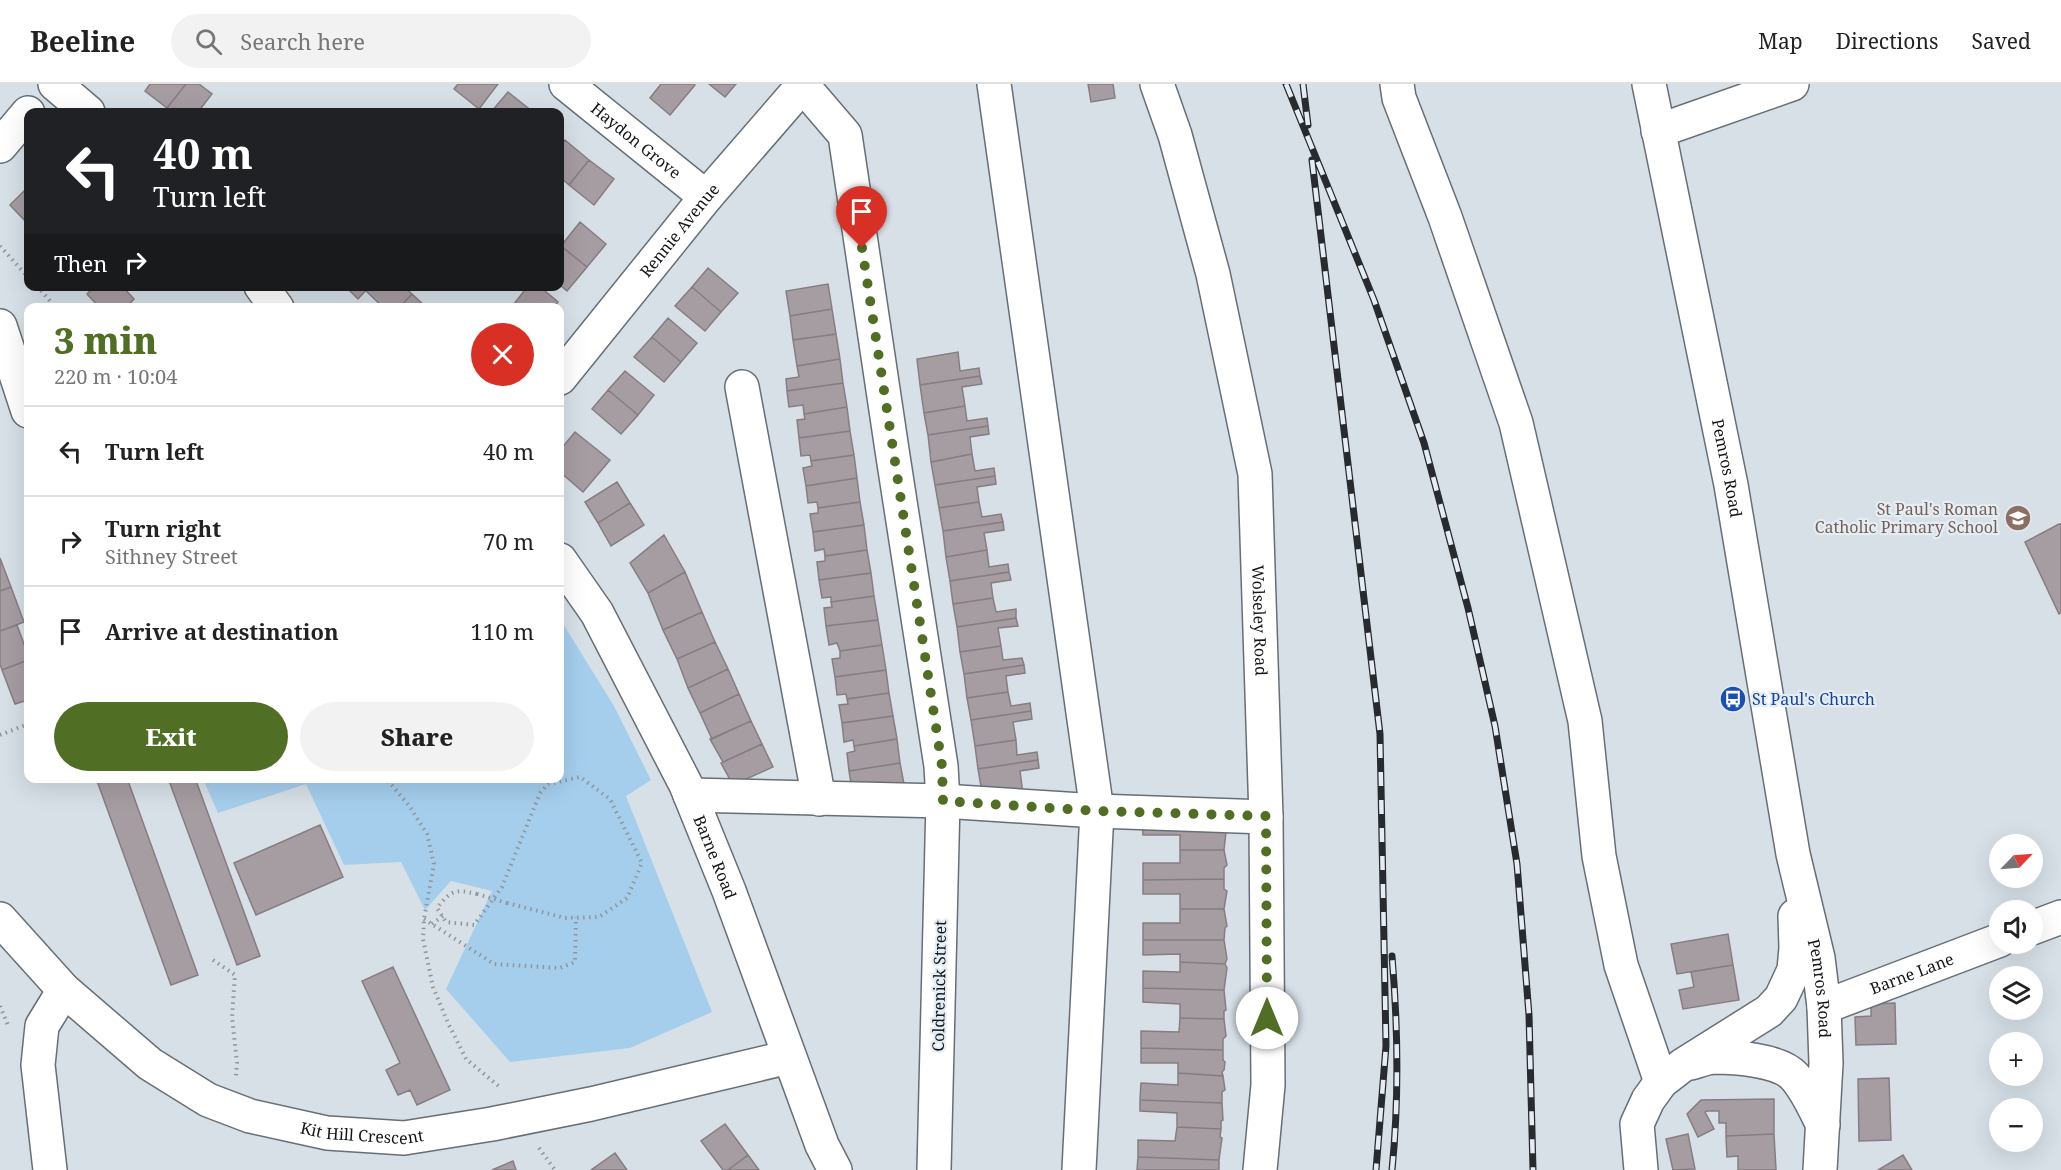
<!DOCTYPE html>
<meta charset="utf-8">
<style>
body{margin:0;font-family:"Noto Serif",serif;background:#f2f2f2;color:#222;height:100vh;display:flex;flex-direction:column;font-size:22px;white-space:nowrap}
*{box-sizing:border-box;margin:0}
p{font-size:20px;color:#767676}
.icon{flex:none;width:33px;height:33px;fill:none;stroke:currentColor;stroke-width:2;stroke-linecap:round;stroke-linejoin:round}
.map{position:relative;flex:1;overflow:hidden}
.side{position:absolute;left:24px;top:219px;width:540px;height:480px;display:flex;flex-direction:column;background:#fff;border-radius:12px;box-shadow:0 6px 24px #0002}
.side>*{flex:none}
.guide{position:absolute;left:24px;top:24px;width:540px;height:183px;border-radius:12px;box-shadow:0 6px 24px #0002;background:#202124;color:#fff;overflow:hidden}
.needle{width:39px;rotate:65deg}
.buttons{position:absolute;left:1989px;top:750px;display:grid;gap:12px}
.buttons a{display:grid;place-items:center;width:54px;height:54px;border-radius:50%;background:#fff;box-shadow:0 6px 24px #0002;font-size:30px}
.pin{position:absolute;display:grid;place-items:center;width:51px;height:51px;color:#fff;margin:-62px -26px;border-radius:50% 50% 50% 0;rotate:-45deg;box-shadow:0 0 6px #0007}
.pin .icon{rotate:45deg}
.me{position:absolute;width:66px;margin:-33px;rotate:0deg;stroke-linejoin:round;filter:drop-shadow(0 0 4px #0008)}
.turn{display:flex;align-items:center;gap:21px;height:126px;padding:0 30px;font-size:27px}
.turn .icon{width:78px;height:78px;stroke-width:2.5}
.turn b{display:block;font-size:42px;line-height:51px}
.then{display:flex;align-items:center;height:57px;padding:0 30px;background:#0003;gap:12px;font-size:22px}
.round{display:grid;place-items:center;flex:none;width:63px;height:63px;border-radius:32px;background:#f2f2f2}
.headline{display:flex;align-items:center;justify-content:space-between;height:102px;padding:0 30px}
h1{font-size:36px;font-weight:800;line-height:45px;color:#506e24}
.button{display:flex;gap:12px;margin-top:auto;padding:12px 30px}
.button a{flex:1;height:69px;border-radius:36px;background:#506e24;color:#fff;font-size:24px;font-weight:800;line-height:69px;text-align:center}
.button a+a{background:#f2f2f2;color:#222}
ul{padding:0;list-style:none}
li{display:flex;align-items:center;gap:18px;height:90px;padding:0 30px;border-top:2px solid #e0e0e0}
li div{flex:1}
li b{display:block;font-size:22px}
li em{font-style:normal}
header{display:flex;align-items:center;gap:36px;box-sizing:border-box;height:84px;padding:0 30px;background:#fff;border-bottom:2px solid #e0e0e0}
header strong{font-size:28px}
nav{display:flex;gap:33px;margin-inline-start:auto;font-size:21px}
.search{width:420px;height:54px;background:#f2f2f2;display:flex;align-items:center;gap:15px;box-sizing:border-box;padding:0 21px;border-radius:33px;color:#767676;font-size:22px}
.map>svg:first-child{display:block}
.green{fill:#a5ceed}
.building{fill:#a69da3;stroke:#867d83;stroke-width:1.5}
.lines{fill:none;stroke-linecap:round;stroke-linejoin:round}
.minor-casing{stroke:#676f76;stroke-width:36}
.path{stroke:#8f969b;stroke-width:4;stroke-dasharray:1.5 4.5;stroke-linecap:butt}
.minor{stroke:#fff;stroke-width:33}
.rail-casing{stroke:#272b2f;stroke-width:7}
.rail{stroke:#e4edf4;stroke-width:4.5;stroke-dasharray:14;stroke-linecap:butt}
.path-bridge{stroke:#8f969b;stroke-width:4;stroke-dasharray:1.5 4.5;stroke-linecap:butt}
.route{stroke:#506e24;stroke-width:10;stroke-dasharray:0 18}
.labels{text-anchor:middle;stroke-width:4.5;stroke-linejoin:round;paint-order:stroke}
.street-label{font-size:16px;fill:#131619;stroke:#e4edf4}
.education-label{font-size:16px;fill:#785e54;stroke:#e4edf4;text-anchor:end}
.transit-label{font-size:16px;fill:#164399;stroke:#e4edf4;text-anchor:start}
</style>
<header>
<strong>Beeline</strong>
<div class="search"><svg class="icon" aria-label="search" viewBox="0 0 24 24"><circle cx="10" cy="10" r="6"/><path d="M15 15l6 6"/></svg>Search here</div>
<nav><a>Map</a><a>Directions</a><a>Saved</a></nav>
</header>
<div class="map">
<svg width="2061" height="1086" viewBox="0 0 2061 1086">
<rect width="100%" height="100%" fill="#d7e0e7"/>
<path class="green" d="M560,535L614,622L651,696L626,712L712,928L630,964L510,978L446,905L492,807L451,797L425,826L401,778L344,781L306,700L218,729L203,695L560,694Z"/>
<path class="building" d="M150,0H186L167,24L145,7Z
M186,0H199L212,10L198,28H172L167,24Z
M458,0H498L479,25L454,5Z
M661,0H694L695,1L670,31L650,14Z
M709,0H736L725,13Z
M1088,0H1113L1115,14L1091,18Z
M508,8L533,28H491Z
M565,56L589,76L569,101L560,93V63Z
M589,76L614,95L594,121L569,101Z
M28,103V140L10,121Z
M580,138L606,160L587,183L561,162Z
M561,162L587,183L567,207L560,201V164Z
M708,184L738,209L721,228L692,203Z
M828,200L832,225L790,232L786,207Z
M95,202H122L134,215L126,224H100L87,210Z
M345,202H370L358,215Z
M370,202H403L412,210L399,224H384L366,207Z
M528,202H539L558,218L554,224H518L514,220Z
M692,203L721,228L705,247L675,222Z
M412,210L427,224H399Z
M832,225L836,250L793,256L790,232Z
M668,234L697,259L681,278L652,253Z
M836,250L840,275L797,282L793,256Z
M652,253L681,278L664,298L634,273Z
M958,268L960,287L979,284L980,292L920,301L917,275Z
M840,275L843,299L787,307L786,295L799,293L797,282Z
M625,287L654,311L638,331L608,306Z
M980,292L982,300L962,303L965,322L924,329L920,301Z
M843,299L847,323L804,330L803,321L789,323L787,307Z
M608,306L638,331L621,350L592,325Z
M965,322L967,337L987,334L988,342L928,351L924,329Z
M847,323L850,347L799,354L797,336L805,335L804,330Z
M988,342L989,350L970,353L972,370L931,378L928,351Z
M850,347L854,371L811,377L810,371L801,372L799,354Z
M575,348L610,376L583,408L560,388V366Z
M972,370L975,387L994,384L995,392L935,401L931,378Z
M854,371L857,394L806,402L803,384L812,382L811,377Z
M995,392L996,400L977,403L979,418L939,424L935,401Z
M857,394L860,418L818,424L817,418L808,419L806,402Z
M617,398L630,419L598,439L585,418Z
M860,418L864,441L813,448L810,430L818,429V424Z
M979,418L982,433L1001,430L1003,438L943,447L939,424Z
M630,419L644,441L611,462L598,439Z
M1003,438L1004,446L984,449L987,466L946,473L943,447Z
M2059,440H2061V529L2059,530L2025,458Z
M864,441L867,466L825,472L824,465L815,467L813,448Z
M664,451L685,488L648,509L630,479Z
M867,466L871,489L819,496L817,478L825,477V472Z
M987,466L989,483L1008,480L1009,488L950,497L946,473Z
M0,474L11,503L0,507Z
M685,488L702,528L663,546L648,509Z
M1009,488L1011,496L991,499L993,514L953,520L950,497Z
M871,489L874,512L831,518V513L822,514L819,496Z
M11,503L24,538L0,547V507Z
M874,512L878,536L826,542L824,524L832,523L831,518Z
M993,514L996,528L1016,525V534L957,543L953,520Z
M702,528L715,558L677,575L663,546Z
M1016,534L1018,542L998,544L1001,562L960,568L957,543Z
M878,536L882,561L840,567L837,559L829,561L826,542Z
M17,541L28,571V576L2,586L0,580V547Z
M715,558L728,585L688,604L677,575Z
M882,561L886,586L835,593L832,575L840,574V567Z
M1001,562L1003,576L1022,574L1024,581L964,590L960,568Z
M28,576V616L15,620L2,586Z
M1024,581L1025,589L1006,592L1008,608L967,614L964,590Z
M728,585L739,610L700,629L688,604Z
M886,586L889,609L847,615L846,610L837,611L835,593Z
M1008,608L1011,622L1030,619L1031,627L971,636L967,614Z
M889,609L893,632L842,639L839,621L848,620L847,615Z
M739,610L751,637L712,655L700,629Z
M1031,627L1032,635L1013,638L1016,656L975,662L971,636Z
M893,632L897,655L854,662L853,656L844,658L842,639Z
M751,637L762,660L723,678L710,655Z
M897,655L900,679L849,687L847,669L855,667L854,662Z
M1016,656L1017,671L1037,668L1038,676L978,685L975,662Z
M762,660L773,683L733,701L721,679Z
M1038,676L1039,684L1020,687L1023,710L982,708L978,685Z
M900,679L906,711L852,705L849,687Z
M96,694H127L198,891L171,901Z
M168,694H195L260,872L237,881Z
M1142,737L1224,746L1226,748L1224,766H1180V751H1143Z
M320,741L343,793L256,831L234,779Z
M1180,766H1224L1227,781L1224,784V795L1143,796V779H1180Z
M1224,795V805L1227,807L1224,825H1180V810H1143V796Z
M1180,825H1224L1227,842L1225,844L1224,856H1143V839H1180Z
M1728,850L1733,881L1677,890L1671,860Z
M1143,856H1224L1227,875L1225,880L1180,878V870L1143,871Z
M1180,878L1225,880L1227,884L1224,906L1143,904V887L1180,888Z
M1733,881L1739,916L1683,925L1679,906L1694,903L1691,888Z
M393,883L450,1006L417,1021L410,1006L398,1011L386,986L400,979L362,897Z
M1143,904L1224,906L1226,926L1224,927V935L1180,934V920L1143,918Z
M1895,919L1896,960L1856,961L1855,933L1871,932V920Z
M1180,934L1224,935L1226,952L1223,955V966L1141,964V947L1179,948Z
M1141,964L1223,966V976L1225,978L1224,986L1222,988L1223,992L1178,989V979H1141Z
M1178,989L1223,992L1225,1006L1222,1008V1019L1140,1016L1141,999L1178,1001Z
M1889,994L1891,1056L1859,1057L1858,995Z
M1774,1015V1050L1726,1052V1039H1719V1027H1707L1705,1028L1714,1045L1698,1053L1687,1030L1701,1016Z
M1140,1016L1222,1019L1223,1036L1221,1037V1045L1177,1043V1029L1140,1027Z
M725,1040L748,1071L728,1086H723L701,1057Z
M1177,1043L1221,1045L1220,1053L1222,1054L1219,1076L1138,1073V1056L1175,1057Z
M1688,1050L1695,1085L1673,1086L1666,1055Z
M1774,1050L1776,1086H1738V1072L1727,1073L1726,1052Z
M615,1069L627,1086H591Z
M748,1071L759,1086H728Z
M1903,1071L1912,1086H1878Z
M1138,1073L1219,1076V1086H1137Z
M513,1077L516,1086H492Z"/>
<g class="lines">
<defs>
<g id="minor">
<path d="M55,0L88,28"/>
<path id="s1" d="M566,0L706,113"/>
<path d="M994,0L1097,727L1079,1086"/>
<path id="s2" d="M1157,0L1175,51L1213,190L1255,390L1266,733L1268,1001L1260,1086"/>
<path d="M1397,0L1399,14L1445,133L1516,339L1585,637L1599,772L1621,881L1661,998"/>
<path id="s3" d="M1649,0L1731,401L1793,770L1818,874L1824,923L1826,979L1820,1086"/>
<path d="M803,2L845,51L892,366L941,682L943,717L934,1086"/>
<path d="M1658,47L1792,0"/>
<path d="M0,62L28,29"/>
<path d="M261,202L277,224"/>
<path d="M0,242L28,327"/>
<path id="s4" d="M560,294L706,113L804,0"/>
<path d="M742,303L819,715"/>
<path id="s5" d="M560,476L597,529L686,701L729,807L822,1061L835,1086"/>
<path d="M690,711L943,717L1097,727L1266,733"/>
<path id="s6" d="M0,835L64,906L150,980L208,1016L250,1032L327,1049L404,1054L492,1040L591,1020L789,973"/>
<path d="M2032,844L2061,833"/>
<path id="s7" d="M1824,923L2000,856"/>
<path d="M1691,979C1698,977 1706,974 1713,973C1735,973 1779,976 1794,992C1807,1006 1814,1024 1823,1041"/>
<path d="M50,1086L38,981L42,942L64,906"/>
<path d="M1641,1086L1637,1040L1648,1016L1661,998L1683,981L1769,927L1781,914L1794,886L1796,864L1795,832"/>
</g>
</defs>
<use href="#minor" class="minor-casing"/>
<path class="path" d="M0,162L28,193
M37,202L56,224
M0,651L28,640
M382,694L391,700L410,723L427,750L434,780L424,835L423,855L433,903L448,939L466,975L501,1004
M477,810C455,805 451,806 437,824L446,838L474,841L502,803L540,709L548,700L580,693L610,715L642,779L627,814L599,833L565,834L507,819
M424,835L494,880L560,884L575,878L576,833
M432,840L443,832
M213,876L235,891L232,933L237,979L236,992
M0,922L8,941
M539,1064L555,1086"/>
<use href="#minor" class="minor"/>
<defs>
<path id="rail" d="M1286,0L1374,216L1424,359L1468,524L1495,642L1517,780L1529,931L1533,1086
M1303,0L1308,41
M1312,76L1380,650L1386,962L1376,1086
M1392,1086C1399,1016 1398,943 1392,872"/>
</defs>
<use href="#rail" class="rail-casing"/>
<use href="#rail" class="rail"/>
<path class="path-bridge" d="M477,810L507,819"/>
</g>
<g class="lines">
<path class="route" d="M862,164L942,682L943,717L1097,727L1266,732L1267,934"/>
</g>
<defs>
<symbol id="school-disc" viewBox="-11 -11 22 22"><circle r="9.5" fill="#8d6e63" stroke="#e4edf4"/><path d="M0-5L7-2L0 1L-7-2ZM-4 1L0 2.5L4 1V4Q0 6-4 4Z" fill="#fff"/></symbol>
<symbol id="bus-disc" viewBox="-11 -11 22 22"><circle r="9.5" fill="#1a4fb4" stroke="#e4edf4"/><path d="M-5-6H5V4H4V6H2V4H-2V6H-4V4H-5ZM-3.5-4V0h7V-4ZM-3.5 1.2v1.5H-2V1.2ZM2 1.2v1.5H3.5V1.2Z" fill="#fff"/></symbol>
</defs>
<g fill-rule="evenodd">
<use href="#school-disc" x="2003" y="419" width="30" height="30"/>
<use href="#bus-disc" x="1718" y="600" width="30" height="30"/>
</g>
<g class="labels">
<g class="street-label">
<text dy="6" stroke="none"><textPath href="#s1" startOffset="90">Haydon Grove</textPath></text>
<text dy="6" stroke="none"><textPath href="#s4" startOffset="190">Rennie Avenue</textPath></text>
<text dy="6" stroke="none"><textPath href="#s3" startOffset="392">Pemros Road</textPath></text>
<text dy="6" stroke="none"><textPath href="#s2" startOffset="549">Wolseley Road</textPath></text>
<text dy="6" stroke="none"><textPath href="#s5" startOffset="336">Barne Road</textPath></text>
<text dy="6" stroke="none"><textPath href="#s7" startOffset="94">Barne Lane</textPath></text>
<text transform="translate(939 902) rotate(-89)" y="6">Coldrenick Street</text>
<text dy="6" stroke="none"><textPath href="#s3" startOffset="921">Pemros Road</textPath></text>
<text dy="6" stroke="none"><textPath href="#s6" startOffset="436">Kit Hill Crescent</textPath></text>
</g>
<g class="education-label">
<text x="1998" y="431">St Paul's Roman<tspan x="1998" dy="18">Catholic Primary School</tspan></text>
</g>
<g class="transit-label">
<text x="1752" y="621">St Paul's Church</text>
</g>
</g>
</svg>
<div class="buttons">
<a><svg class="needle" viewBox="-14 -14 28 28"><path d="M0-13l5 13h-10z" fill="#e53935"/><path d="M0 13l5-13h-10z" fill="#767676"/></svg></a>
<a><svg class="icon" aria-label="sound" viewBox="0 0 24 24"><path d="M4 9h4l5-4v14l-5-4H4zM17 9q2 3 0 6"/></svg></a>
<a><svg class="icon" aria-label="layers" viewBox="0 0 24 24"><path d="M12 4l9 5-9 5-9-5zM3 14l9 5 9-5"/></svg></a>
<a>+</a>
<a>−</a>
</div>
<div class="pin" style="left:862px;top:164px;background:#d93025"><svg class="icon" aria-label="arrive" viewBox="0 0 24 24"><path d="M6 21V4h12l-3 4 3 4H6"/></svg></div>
<svg class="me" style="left:1267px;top:934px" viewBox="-20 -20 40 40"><circle r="19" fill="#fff"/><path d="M0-13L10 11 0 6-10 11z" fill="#506e24"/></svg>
<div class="guide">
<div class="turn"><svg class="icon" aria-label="left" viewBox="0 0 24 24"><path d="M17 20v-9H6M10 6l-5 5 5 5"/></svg><div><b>40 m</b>Turn left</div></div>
<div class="then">Then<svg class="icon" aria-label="right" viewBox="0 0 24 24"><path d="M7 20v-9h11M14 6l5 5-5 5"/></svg></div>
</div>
<section class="side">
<div class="headline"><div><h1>3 min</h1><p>220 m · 10:04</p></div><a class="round" style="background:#d93025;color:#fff"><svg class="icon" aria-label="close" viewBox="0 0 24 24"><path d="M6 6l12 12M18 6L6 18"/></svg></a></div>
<ul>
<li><svg class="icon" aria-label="left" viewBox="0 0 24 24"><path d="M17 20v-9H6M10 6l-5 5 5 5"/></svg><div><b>Turn left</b></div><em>40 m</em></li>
<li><svg class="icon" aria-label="right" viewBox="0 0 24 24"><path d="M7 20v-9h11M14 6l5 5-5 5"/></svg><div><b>Turn right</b><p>Sithney Street</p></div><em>70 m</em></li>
<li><svg class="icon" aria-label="arrive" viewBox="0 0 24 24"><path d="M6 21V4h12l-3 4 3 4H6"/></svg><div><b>Arrive at destination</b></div><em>110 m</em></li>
</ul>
<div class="button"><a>Exit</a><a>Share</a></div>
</section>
</div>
